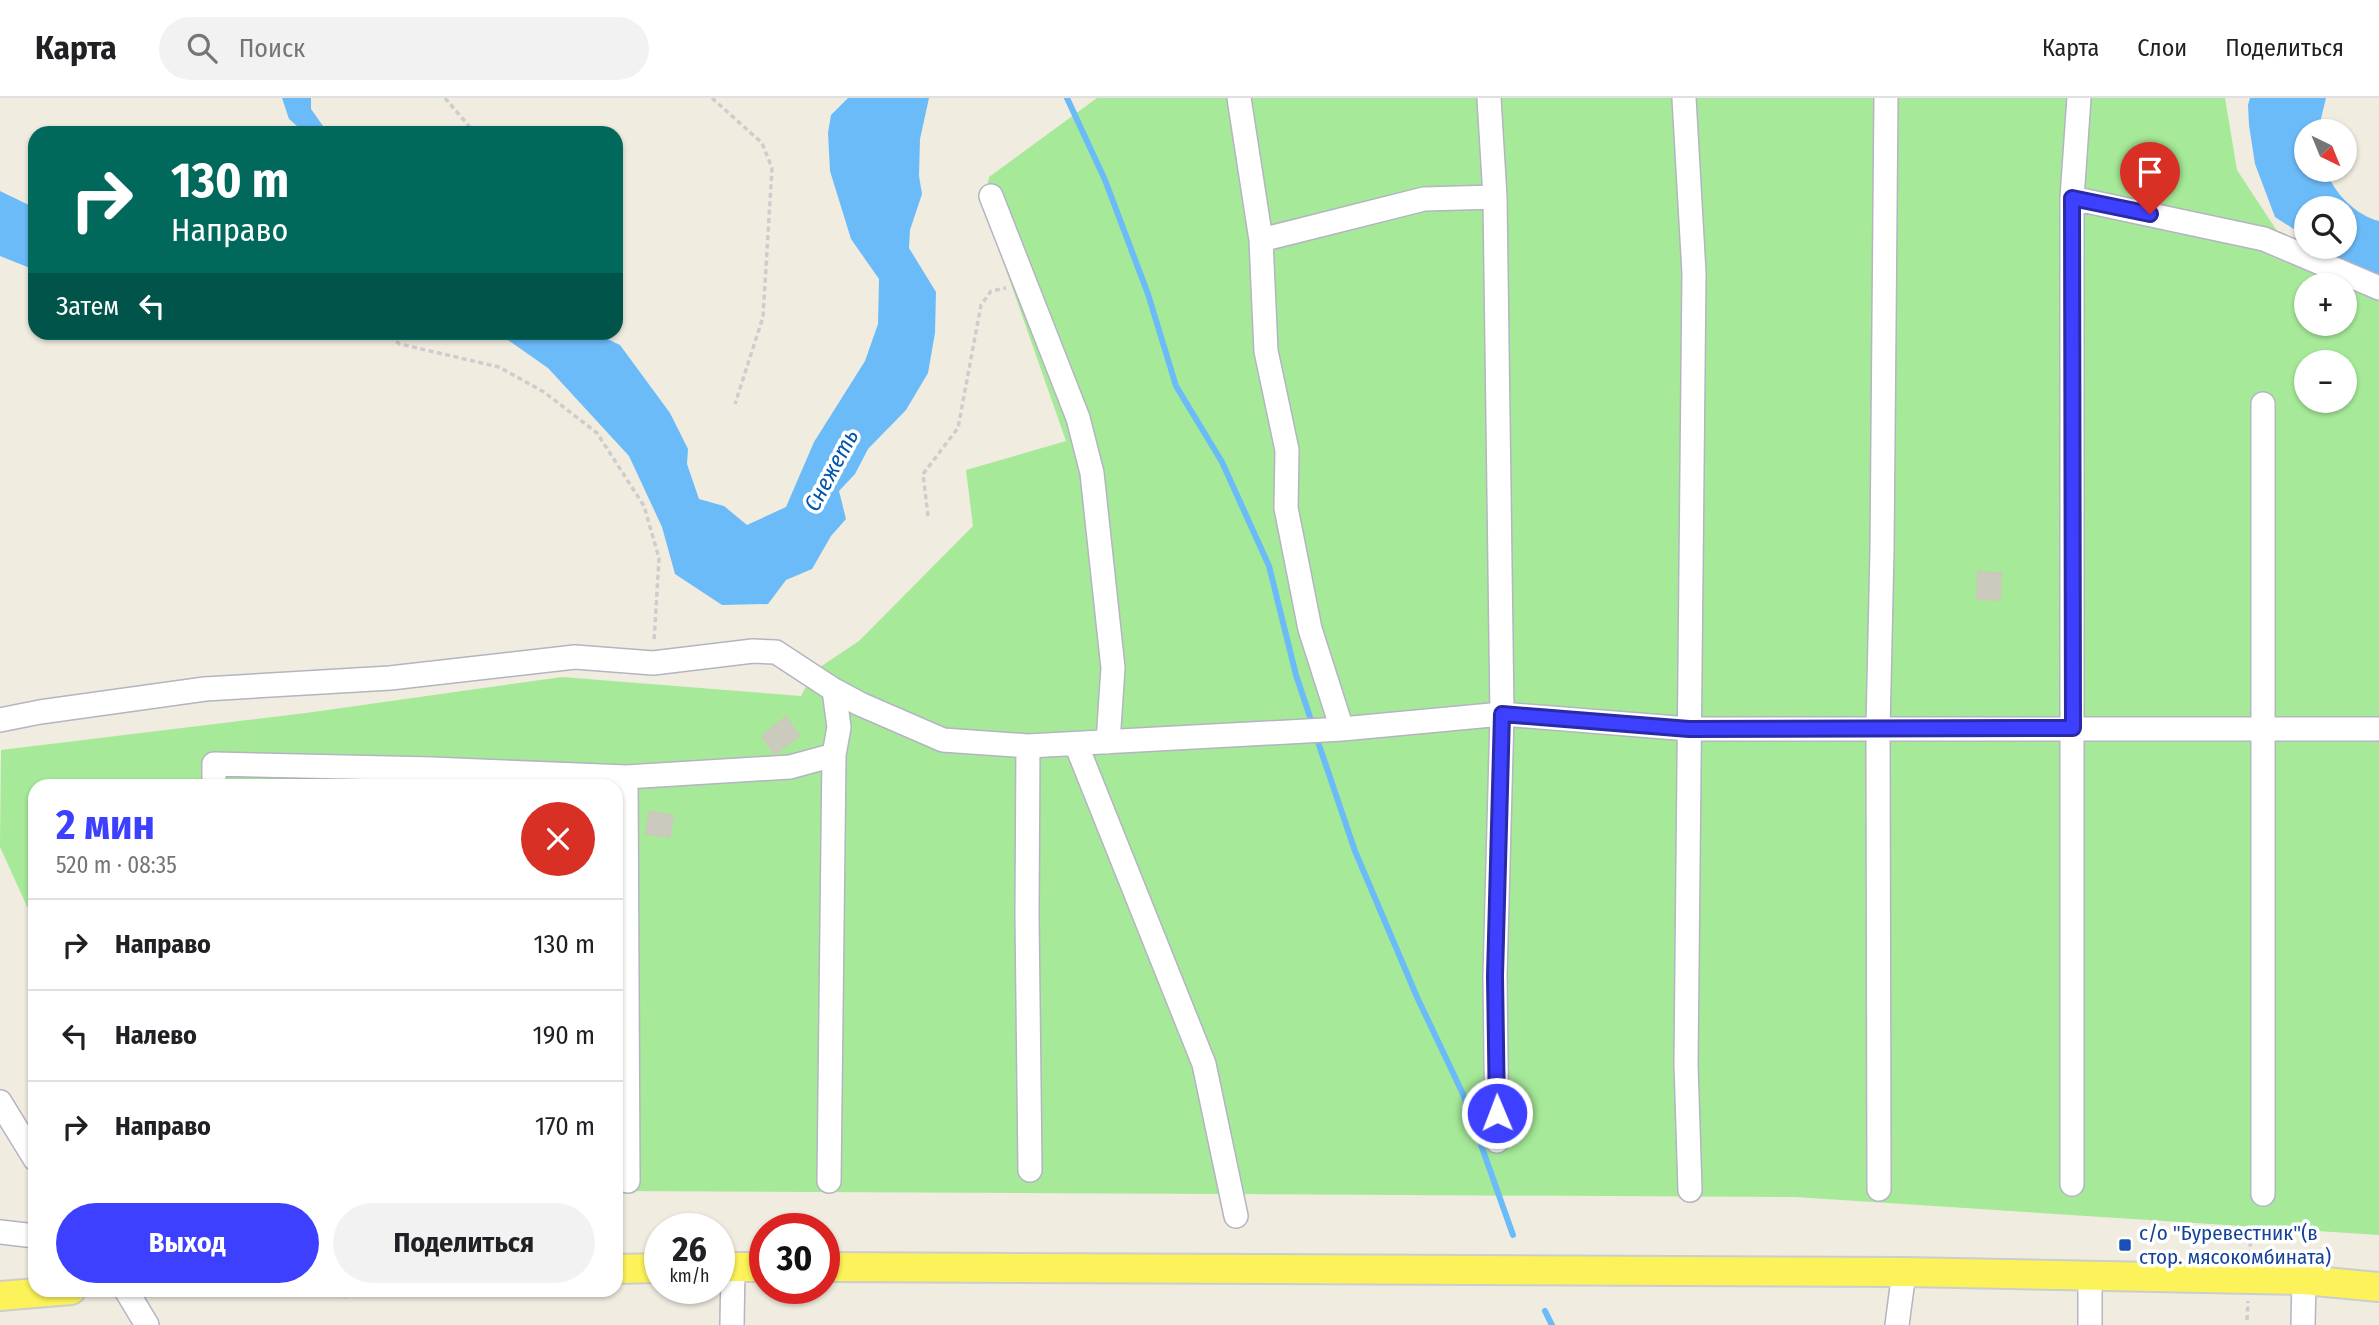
<!DOCTYPE html>
<html lang="ru">
<meta charset="utf-8">
<style>
body{margin:0;font-family:"Fira Sans Condensed",sans-serif;background:#f2f2f2;color:#202124;height:100vh;display:flex;flex-direction:column;font-size:26px;white-space:nowrap}
*{box-sizing:border-box;margin:0}
p{font-size:23px;color:#757577}
.icon{flex:none;width:38px;height:38px;fill:none;stroke:currentColor;stroke-width:2;stroke-linecap:round;stroke-linejoin:round}
.map{position:relative;flex:1;overflow:hidden}
.sheet{position:absolute;left:28px;top:681px;width:595px;height:518px;display:flex;flex-direction:column;background:#fff;border-radius:21px;box-shadow:0 2px 5px #0004}
.sheet>*{flex:none}
.top-card{position:absolute;left:28px;top:28px;width:595px;height:214px;border-radius:21px;box-shadow:0 2px 5px #0004;background:#00695c;color:#fff;overflow:hidden}
.needle{width:46px;rotate:137deg}
.tools{position:absolute;left:2294px;top:21px;display:grid;gap:14px}
.tools a{display:grid;place-items:center;width:63px;height:63px;border-radius:50%;background:#fff;box-shadow:0 2px 5px #0004;font-size:35px}
.speed{position:absolute;left:644px;top:1115px;display:flex;gap:14px;font-size:35px;font-weight:700;text-align:center}
.speed>*{display:grid;place-content:center;width:91px;height:91px;border-radius:50%;background:#fff;box-shadow:0 2px 5px #0004;line-height:1}
.speed small{font-size:18px;font-weight:400}
.speed .limit{border:10px solid #d22;background:#fff;color:#111}
.pin{position:absolute;display:grid;place-items:center;width:60px;height:60px;color:#fff;margin:-72px -30px;border-radius:50% 50% 50% 0;rotate:-45deg;box-shadow:0 0 7px #0007}
.pin .icon{rotate:45deg}
.me{position:absolute;width:77px;margin:-38px;rotate:359deg;stroke-linejoin:round;filter:drop-shadow(0 0 5px #0008)}
.turn{display:flex;align-items:center;gap:24px;height:147px;padding:0 28px;font-size:32px}
.turn .icon{width:91px;height:91px;stroke-width:2.5}
.turn b{display:block;font-size:49px;line-height:60px}
.then{display:flex;align-items:center;height:66px;padding:0 28px;background:#0003;gap:14px;font-size:26px}
.round{display:grid;place-items:center;flex:none;width:74px;height:74px;border-radius:37px;background:#f2f2f2}
.summary{display:flex;align-items:center;justify-content:space-between;height:119px;padding:0 28px}
h1{font-size:42px;font-weight:700;line-height:52px;color:#3e40ff}
.cta{display:flex;gap:14px;margin-top:auto;padding:14px 28px}
.cta a{flex:1;height:80px;border-radius:42px;background:#3e40ff;color:#fff;font-size:28px;font-weight:700;line-height:80px;text-align:center}
.cta a+a{background:#f2f2f2;color:#202124}
ul{padding:0;list-style:none}
li{display:flex;align-items:center;gap:21px;height:91px;padding:0 28px;border-top:2px solid #e0e0e0}
li div{flex:1}
li b{display:block;font-size:26px}
li em{font-style:normal}
header{display:flex;align-items:center;gap:42px;box-sizing:border-box;height:98px;padding:0 35px;background:#fff;border-bottom:2px solid #e0e0e0}
header strong{font-size:33px}
nav{display:flex;gap:38px;margin-inline-start:auto;font-size:24px}
.search{width:490px;height:63px;background:#f2f2f2;display:flex;align-items:center;gap:18px;box-sizing:border-box;padding:0 24px;border-radius:38px;color:#757577;font-size:26px}
.map>svg:first-child{display:block}
.green{fill:#a6ea99;fill-rule:evenodd}
.water{fill:#6cbbf9}
.lines{fill:none;stroke-linecap:round;stroke-linejoin:round}
.stream{stroke:#6cbbf9;stroke-width:6}
.building{fill:#cbcabe;stroke:#ccc9b9;stroke-width:2}
.minor-casing{stroke:#b4b4c2;stroke-width:26}
.major-casing{stroke:#cdcdcd;stroke-width:32}
.path{stroke:#cdcdcd;stroke-width:3.5;stroke-dasharray:5 3.5;stroke-linecap:butt}
.minor{stroke:#fff;stroke-width:23}
.major{stroke:#fcf259;stroke-width:28}
.route-casing{stroke:#282aa6;stroke-width:18}
.route{stroke:#3e40ff;stroke-width:12}
.transit-dot{fill:#1a4fb4;stroke:#fff;stroke-width:2.5}
.labels{text-anchor:middle;stroke-width:7;stroke-linejoin:round;paint-order:stroke}
.transit-label{font-size:21px;fill:#164399;stroke:#fff;text-anchor:start}
.water-label{font-size:23px;font-style:italic;fill:#0255ad;stroke:#fff}
</style>
<header>
<strong>Карта</strong>
<div class="search"><svg class="icon" aria-label="search" viewBox="0 0 24 24"><circle cx="10" cy="10" r="6"/><path d="M15 15l6 6"/></svg>Поиск</div>
<nav><a>Карта</a><a>Слои</a><a>Поделиться</a></nav>
</header>
<div class="map">
<svg width="2379" height="1227" viewBox="0 0 2379 1227">
<rect width="100%" height="100%" fill="#f0ece0"/>
<path class="green" d="M1097,0H2225L2237,72L2279,136L2379,189V1137L1795,1099L616,1093V688H35V826L0,749L1,652L306,615L562,579L801,598L814,573L859,543L973,428L966,372L1066,343L984,109L989,79ZM2306,187H2345V226H2306ZM2306,264H2345V303H2306Z"/>
<path class="water" d="M282,0H311V11L328,35H305L289,21Z
M848,0H929L920,41L919,78L922,96L910,132L909,150L936,194L935,235L928,275L906,312L868,351L855,376L839,393L846,421L831,438L812,471L786,482L768,506L722,507L675,476L662,429L629,358L548,270L498,235H595L620,247L670,315L688,351L687,366L699,401L724,408L747,427L786,409L814,344L865,263L878,226L879,181L851,141L830,73L828,35L831,17Z
M2250,0H2326L2318,33H2306V72H2326C2333,94 2355,117 2379,123V181L2361,175L2321,149H2345V110H2306V139L2275,119L2255,66L2249,27L2248,7Z
M0,93L35,110V172L0,158Z"/>
<g class="lines">
<path class="stream" d="M1067,0L1105,82L1148,196L1176,288L1222,364L1269,468L1296,577L1313,628
M1316,638L1355,753L1417,899L1463,996L1513,1137
M1545,1213L1552,1227"/>
</g>
<path class="building" d="M1978,474L2001,475L2000,502L1977,501Z
M786,619L799,638L775,656L762,638Z
M649,714L673,717L670,739L646,736Z"/>
<g class="lines">
<defs>
<path id="minor" d="M1239,0L1261,142L1266,253L1287,352L1286,410L1310,531L1342,631
M1489,0L1495,99L1502,616L1495,878L1497,1043
M1684,0L1694,175L1686,966L1690,1092
M991,98L1078,320L1092,375L1113,570L1108,644
M2072,100L2264,141L2379,190
M1261,142L1424,101L1495,99
M834,592L860,606L943,642L1028,648L1342,631L1502,616L1689,631H2379
M0,622L40,614L205,591L390,580L575,559L653,565L753,553L776,554L834,592L839,629L834,657L829,1083
M1076,646L1204,966L1236,1118
M1028,648L1027,817L1030,1072
M626,679L628,1083
M214,688V666L432,671L626,679L790,669L834,657
M0,1004L35,1061
M2072,1086V100L2079,0
M1879,1091L1878,630L1882,452L1886,0
M2263,1096V306
M0,1134L35,1138
M126,1192L147,1227
M732,1227L733,1169
M1897,1227L1904,1174
M2090,1227V1178
M2303,1227L2304,1182"/>
<path id="major" d="M719,1169H765
M824,1169L1904,1174L2304,1182L2379,1189
M616,1171L660,1170
M0,1198L71,1192"/>
</defs>
<use href="#minor" class="minor-casing"/>
<use href="#major" class="major-casing"/>
<path class="path" d="M445,0L475,35
M712,0L762,45L772,70L763,219L735,306
M382,234L400,246L499,269L544,294L597,335L644,408L659,460L654,544
M928,418L923,376L958,330L981,207L991,193L1006,190
M2250,1157V1144
M345,1192V1201
M2247,1222L2248,1203"/>
<use href="#minor" class="minor"/>
<use href="#major" class="major"/>
</g>
<g class="lines">
<defs>
<path id="route" d="M1497,1015L1495,878L1502,616L1689,631L2073,630L2072,100L2150,116"/>
</defs>
<use href="#route" class="route-casing"/>
<use href="#route" class="route"/>
</g>
<rect class="transit-dot" x="2118" y="1140" width="14" height="14" rx="3.5"/>
<g class="labels">
<g class="transit-label">
<text x="2139" y="1142">с/о "Буревестник"(в<tspan x="2139" dy="24">стор. мясокомбината)</tspan></text>
</g>
<g class="water-label">
<text transform="translate(831 372) rotate(-62)" y="8">Снежеть</text>
</g>
</g>
</svg>
<div class="tools">
<a><svg class="needle" viewBox="-14 -14 28 28"><path d="M0-13l5 13h-10z" fill="#e53935"/><path d="M0 13l5-13h-10z" fill="#757577"/></svg></a>
<a><svg class="icon" aria-label="search" viewBox="0 0 24 24"><circle cx="10" cy="10" r="6"/><path d="M15 15l6 6"/></svg></a>
<a>+</a>
<a>−</a>
</div>
<div class="speed"><div>26<small>km/h</small></div><div class="limit">30</div></div>
<div class="pin" style="left:2150px;top:116px;background:#d93025"><svg class="icon" aria-label="arrive" viewBox="0 0 24 24"><path d="M6 21V4h12l-3 4 3 4H6"/></svg></div>
<svg class="me" style="left:1497px;top:1015px" viewBox="-20 -20 40 40"><circle r="17" fill="#3e40ff" stroke="#fff" stroke-width="3"/><path d="M0-11L8 9 0 5-8 9z" fill="#fff"/></svg>
<div class="top-card">
<div class="turn"><svg class="icon" aria-label="right" viewBox="0 0 24 24"><path d="M7 20v-9h11M14 6l5 5-5 5"/></svg><div><b>130 m</b>Направо</div></div>
<div class="then">Затем<svg class="icon" aria-label="left" viewBox="0 0 24 24"><path d="M17 20v-9H6M10 6l-5 5 5 5"/></svg></div>
</div>
<section class="sheet">
<div class="summary"><div><h1>2 мин</h1><p>520 m · 08:35</p></div><a class="round" style="background:#d93025;color:#fff"><svg class="icon" aria-label="close" viewBox="0 0 24 24"><path d="M6 6l12 12M18 6L6 18"/></svg></a></div>
<ul>
<li><svg class="icon" aria-label="right" viewBox="0 0 24 24"><path d="M7 20v-9h11M14 6l5 5-5 5"/></svg><div><b>Направо</b></div><em>130 m</em></li>
<li><svg class="icon" aria-label="left" viewBox="0 0 24 24"><path d="M17 20v-9H6M10 6l-5 5 5 5"/></svg><div><b>Налево</b></div><em>190 m</em></li>
<li><svg class="icon" aria-label="right" viewBox="0 0 24 24"><path d="M7 20v-9h11M14 6l5 5-5 5"/></svg><div><b>Направо</b></div><em>170 m</em></li>
</ul>
<div class="cta"><a>Выход</a><a>Поделиться</a></div>
</section>
</div>
